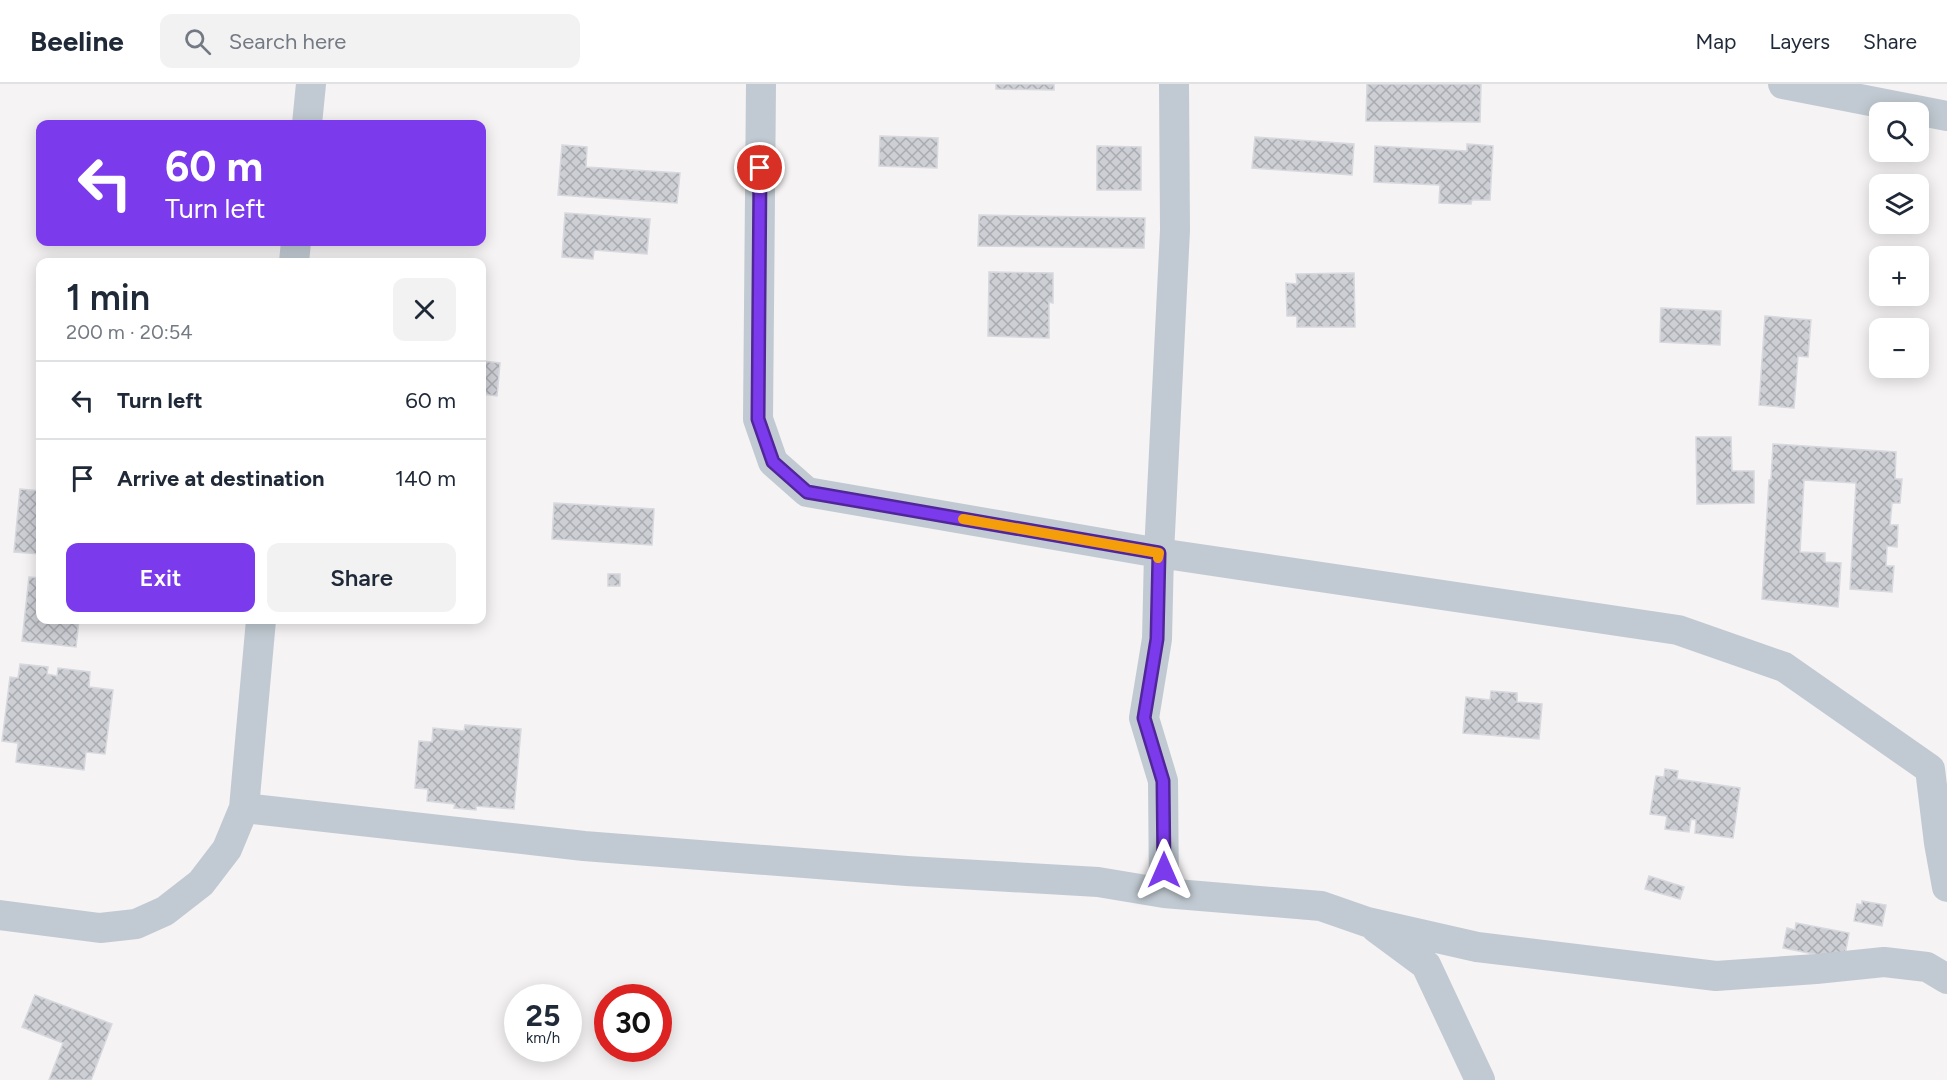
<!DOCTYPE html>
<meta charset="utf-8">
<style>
body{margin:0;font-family:Figtree,sans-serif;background:#f2f2f3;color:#1f2937;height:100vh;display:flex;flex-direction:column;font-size:22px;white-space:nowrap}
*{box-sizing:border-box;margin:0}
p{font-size:20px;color:#747a83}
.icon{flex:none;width:33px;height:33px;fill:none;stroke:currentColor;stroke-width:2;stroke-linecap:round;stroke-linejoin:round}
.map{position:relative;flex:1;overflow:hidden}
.sheet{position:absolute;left:36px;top:174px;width:450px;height:366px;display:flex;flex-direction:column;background:#fff;border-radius:12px;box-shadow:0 3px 15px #0003}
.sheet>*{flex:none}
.top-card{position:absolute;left:36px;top:36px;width:450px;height:126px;border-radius:12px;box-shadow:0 3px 15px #0003;background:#7c3aed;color:#fff;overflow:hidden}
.tools{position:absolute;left:1869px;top:18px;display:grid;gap:12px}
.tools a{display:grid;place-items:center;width:60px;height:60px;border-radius:12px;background:#fff;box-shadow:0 3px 15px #0003;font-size:30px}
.speed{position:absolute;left:504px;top:900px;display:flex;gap:12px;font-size:30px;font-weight:700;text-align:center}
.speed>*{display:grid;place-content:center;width:78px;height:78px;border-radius:50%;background:#fff;box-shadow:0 3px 15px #0003;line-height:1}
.speed small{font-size:15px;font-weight:400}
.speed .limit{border:9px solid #d22;background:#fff;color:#111}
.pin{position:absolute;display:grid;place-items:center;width:51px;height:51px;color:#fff;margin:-26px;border:3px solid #fff;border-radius:50%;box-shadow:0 2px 6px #0007}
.me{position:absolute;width:66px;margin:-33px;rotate:0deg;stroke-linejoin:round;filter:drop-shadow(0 0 4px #0008)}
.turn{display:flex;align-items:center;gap:21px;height:126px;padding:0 30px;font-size:27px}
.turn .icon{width:78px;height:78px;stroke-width:2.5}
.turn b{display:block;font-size:42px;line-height:51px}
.round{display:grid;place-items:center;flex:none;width:63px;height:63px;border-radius:12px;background:#f2f2f3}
.headline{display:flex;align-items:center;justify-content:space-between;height:102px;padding:0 30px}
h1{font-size:36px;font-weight:600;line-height:45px}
.action{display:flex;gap:12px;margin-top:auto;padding:12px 30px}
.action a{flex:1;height:69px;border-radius:12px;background:#7c3aed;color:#fff;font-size:24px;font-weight:600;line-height:69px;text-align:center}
.action a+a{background:#f2f2f3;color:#1f2937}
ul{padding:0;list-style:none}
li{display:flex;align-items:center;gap:18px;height:78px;padding:0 30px;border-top:2px solid #e0e1e3}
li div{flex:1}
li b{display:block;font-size:22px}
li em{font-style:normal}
header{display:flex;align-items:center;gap:36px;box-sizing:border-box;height:84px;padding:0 30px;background:#fff;border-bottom:2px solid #e0e1e3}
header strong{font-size:28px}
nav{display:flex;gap:33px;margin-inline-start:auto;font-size:21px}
.search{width:420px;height:54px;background:#f2f2f3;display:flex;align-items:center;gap:15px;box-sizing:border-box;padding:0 21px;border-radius:12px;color:#747a83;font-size:22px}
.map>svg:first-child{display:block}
.building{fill:url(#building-cross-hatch);stroke:#d7d9de;stroke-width:1.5}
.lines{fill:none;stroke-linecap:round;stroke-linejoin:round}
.minor{stroke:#c1cad2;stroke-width:30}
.route-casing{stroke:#51269a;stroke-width:15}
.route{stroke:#7c3aed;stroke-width:10}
.slow{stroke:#f59e0b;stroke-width:10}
</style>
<header>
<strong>Beeline</strong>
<div class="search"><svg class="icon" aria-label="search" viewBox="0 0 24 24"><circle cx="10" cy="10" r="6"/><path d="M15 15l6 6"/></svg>Search here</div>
<nav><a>Map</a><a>Layers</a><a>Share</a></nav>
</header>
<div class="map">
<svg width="1947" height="996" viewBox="0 0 1947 996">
<defs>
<pattern id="building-cross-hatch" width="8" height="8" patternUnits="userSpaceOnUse" patternTransform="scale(1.5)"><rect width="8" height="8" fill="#cdcfd5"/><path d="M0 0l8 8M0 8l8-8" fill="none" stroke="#a8abb0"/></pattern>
</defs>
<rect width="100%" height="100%" fill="#f5f3f3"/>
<path class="building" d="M996,0H1054V6L996,5Z
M1367,0H1481L1480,38L1366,37Z
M880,52L938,54L937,84L879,82Z
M1255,53L1354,60L1352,91L1252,84Z
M1467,60L1493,62L1490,116H1472L1471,120L1439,119L1440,101L1374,98L1375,62L1467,67Z
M562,61L587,63L586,83L680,89L677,119L558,111Z
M1097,62L1141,63V106H1097Z
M565,129L650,135L647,170L594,166L593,175L562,173Z
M979,131L1145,134L1144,164L978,162Z
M989,188L1053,189V219L1049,218V254L988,252Z
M1354,189L1355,243H1297V232H1287L1286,199L1297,200L1296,190Z
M1661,224L1721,227L1720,261L1660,258Z
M1765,232L1811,236L1808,273L1798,272L1794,324L1759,321Z
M482,277L500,279L497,312L482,310Z
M1696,353H1731L1732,387H1754V419L1697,420Z
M1773,360L1896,368L1895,395H1902L1900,419H1892L1890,441H1898L1897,463L1887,462L1886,482H1894L1892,508L1850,505L1856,399L1804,396L1800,468L1825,469V478L1841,479L1838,523L1762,515L1769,396H1771Z
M20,405L40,407V470L14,468Z
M554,419L654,425L652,461L552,455Z
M608,490H620V502H608Z
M29,493L40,494V536H79L76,563L22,557Z
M20,580L48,583L47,590L57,592L58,584L90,588L89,603L113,606L105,670L86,668L84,686L16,678L18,659L2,657L10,593L18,594Z
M1491,607L1517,609V618L1542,620L1539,655L1463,649L1466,613L1490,616Z
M465,641L521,645L514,725L476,722V726L454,724L455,720L427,717L428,705L415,704L419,657L432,658L433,644L464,647Z
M1665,685L1678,687L1677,695L1740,704L1733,754L1695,749L1696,736L1691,735L1689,748L1665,745L1667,732L1650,730L1656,692L1664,693Z
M1649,792L1684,803L1680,815L1645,805Z
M1862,817L1886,821L1882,842L1854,837L1857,820L1862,821Z
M1796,839L1849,849L1844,876L1783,864L1787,844L1795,846Z
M35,911L112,940L91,996H49L63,959L22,943Z"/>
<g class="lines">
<path class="minor" d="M761,0L758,335L773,378L807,408L1159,469L1678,546L1784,583L1930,685L1939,759L1947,803
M1783,0L1947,32
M307,40L311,0
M294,178L296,158
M244,724L261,536
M1164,809L1163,697L1144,634L1157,555L1159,469L1175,146L1174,0
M0,831L100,844L136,840L165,827L201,799L227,765L244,724L584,762L907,787L1098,798L1164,809L1321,822L1367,838L1477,863L1716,892L1816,885L1884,878L1927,883L1947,895
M1376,844L1426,881L1480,996"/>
</g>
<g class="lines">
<defs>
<path id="route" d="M760,84L758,335L773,378L807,408L1159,469L1157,555L1144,634L1163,697L1164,786"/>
</defs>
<use href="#route" class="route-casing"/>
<use href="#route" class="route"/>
<path class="slow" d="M963,435L1159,469L1158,474"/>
</g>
</svg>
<div class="tools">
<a><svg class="icon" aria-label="search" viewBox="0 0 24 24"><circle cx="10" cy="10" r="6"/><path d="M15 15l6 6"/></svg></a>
<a><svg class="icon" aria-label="layers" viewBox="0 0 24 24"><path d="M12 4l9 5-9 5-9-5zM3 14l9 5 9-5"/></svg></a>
<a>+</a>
<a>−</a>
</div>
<div class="speed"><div>25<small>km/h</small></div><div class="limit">30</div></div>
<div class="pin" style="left:760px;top:84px;background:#d93025"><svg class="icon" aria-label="arrive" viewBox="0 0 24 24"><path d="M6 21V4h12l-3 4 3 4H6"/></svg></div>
<svg class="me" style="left:1164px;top:786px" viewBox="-20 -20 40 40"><path d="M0-17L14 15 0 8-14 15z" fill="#7c3aed" stroke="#fff" stroke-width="4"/></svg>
<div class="top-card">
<div class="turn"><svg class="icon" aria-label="left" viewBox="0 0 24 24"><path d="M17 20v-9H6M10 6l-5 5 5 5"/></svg><div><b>60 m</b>Turn left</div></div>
</div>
<section class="sheet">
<div class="headline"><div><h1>1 min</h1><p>200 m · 20:54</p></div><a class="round"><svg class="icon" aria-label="close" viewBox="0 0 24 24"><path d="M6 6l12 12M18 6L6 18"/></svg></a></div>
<ul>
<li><svg class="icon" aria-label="left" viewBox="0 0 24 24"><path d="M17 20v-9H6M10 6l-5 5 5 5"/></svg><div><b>Turn left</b></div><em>60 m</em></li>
<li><svg class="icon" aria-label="arrive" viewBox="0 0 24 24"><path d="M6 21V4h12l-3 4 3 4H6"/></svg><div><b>Arrive at destination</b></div><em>140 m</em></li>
</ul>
<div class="action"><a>Exit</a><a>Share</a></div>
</section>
</div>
